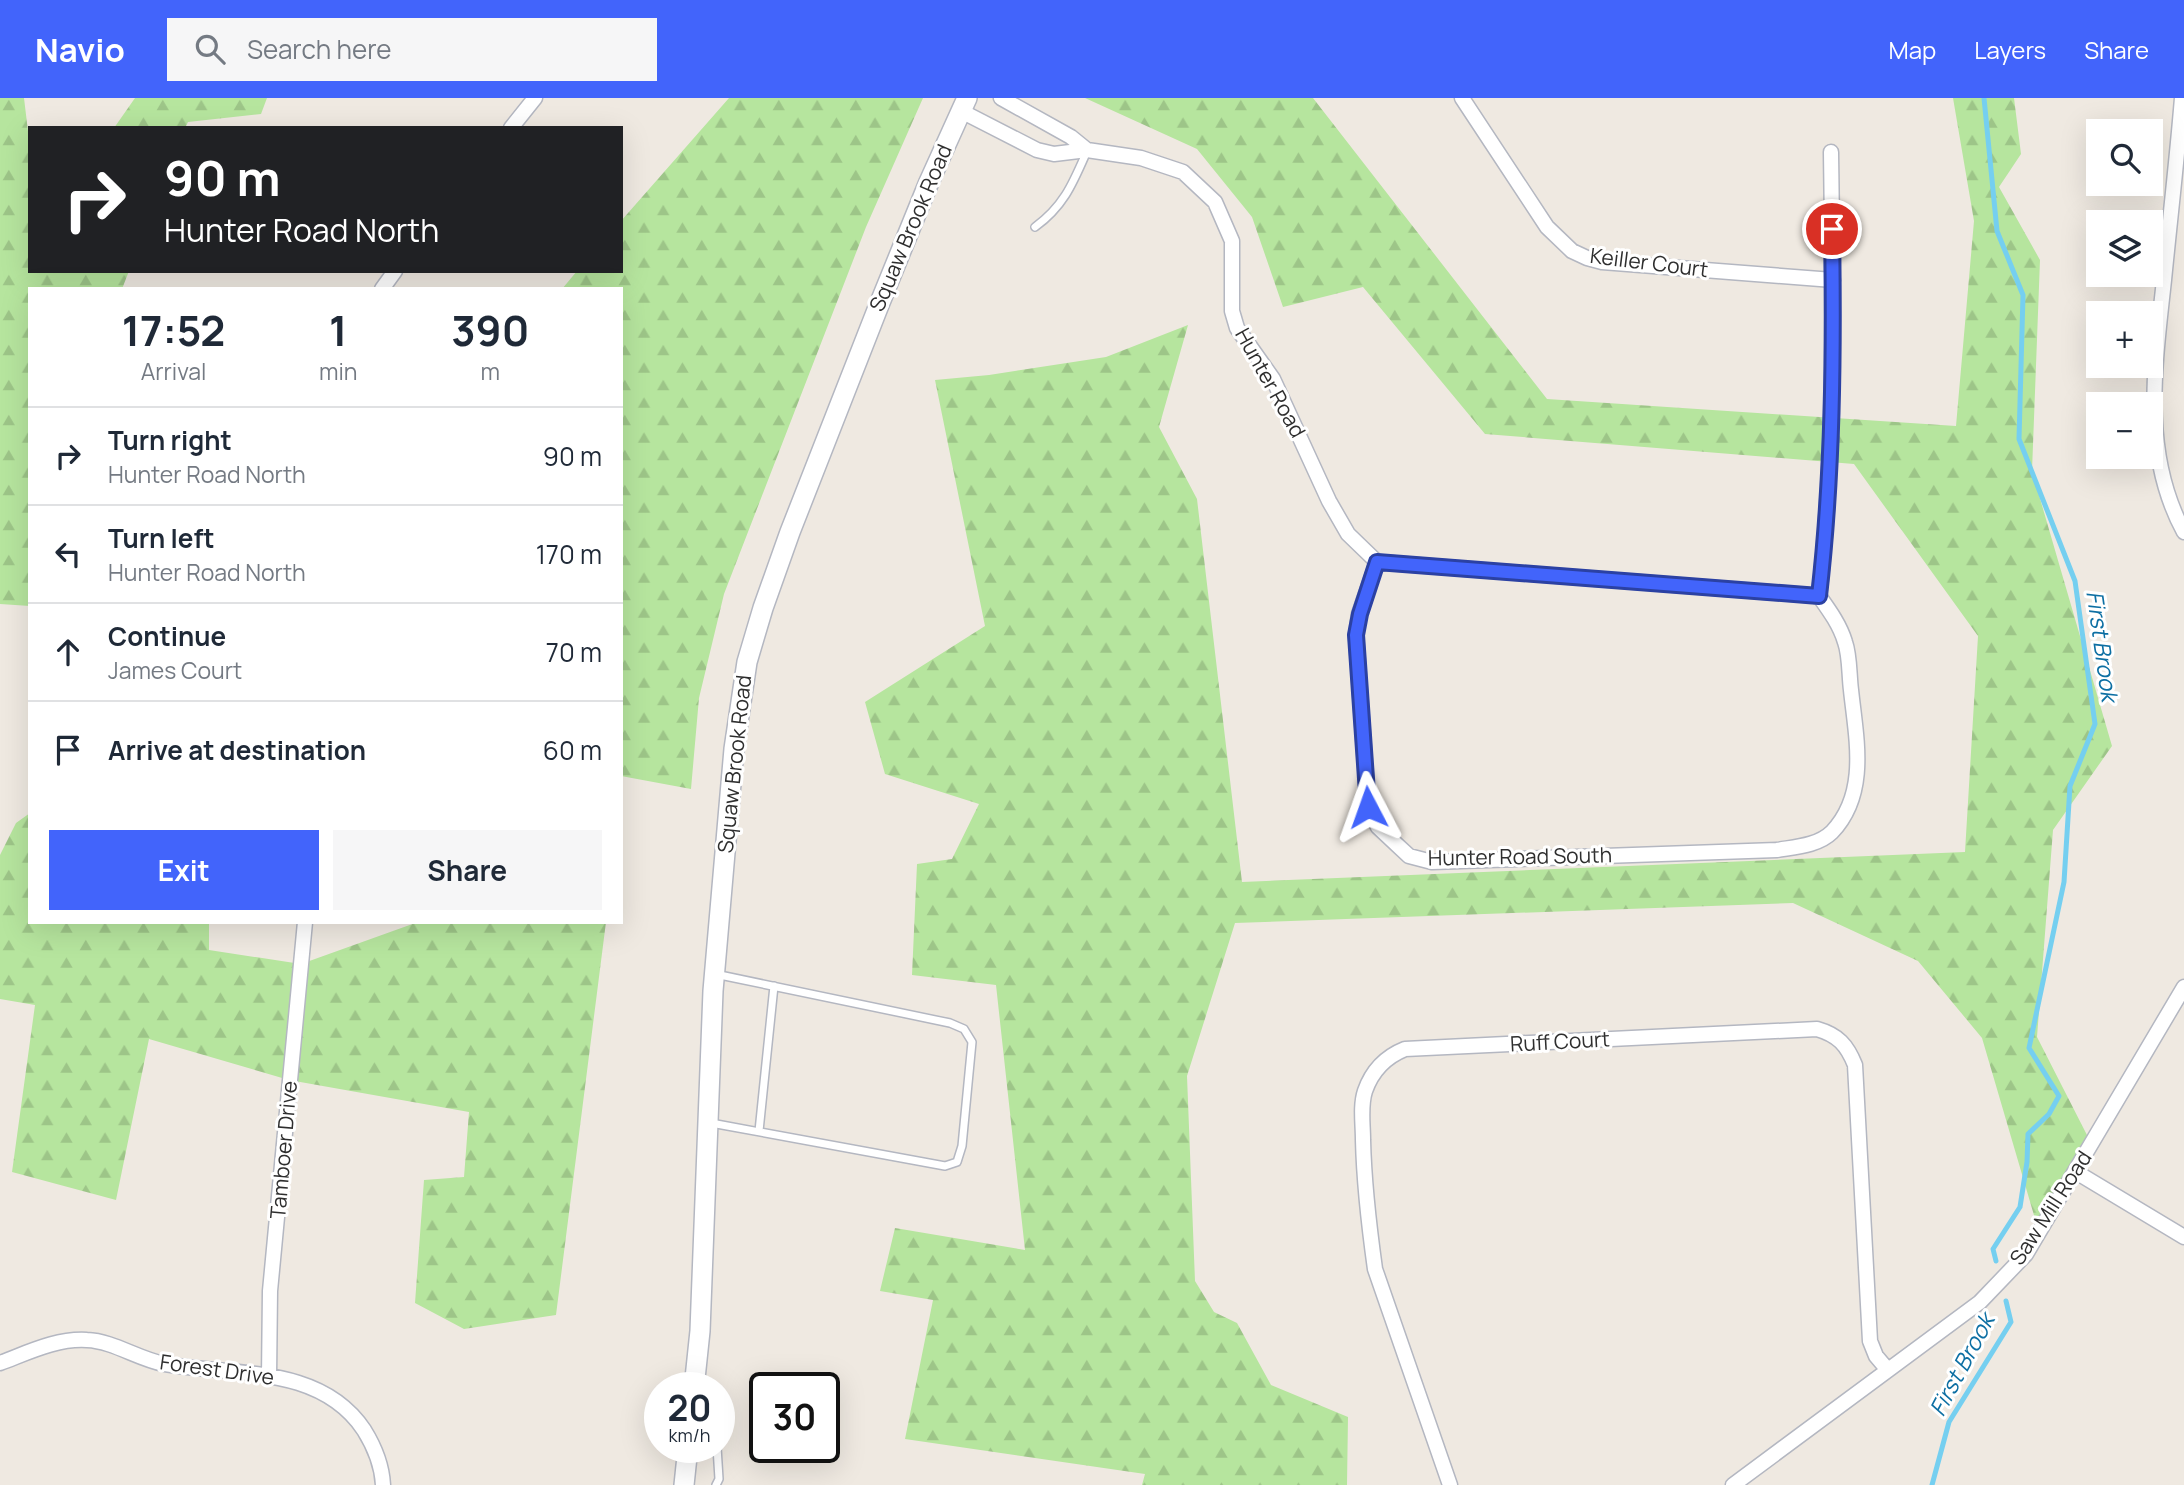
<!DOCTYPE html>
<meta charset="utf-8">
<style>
body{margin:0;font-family:Manrope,sans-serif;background:#f6f6f7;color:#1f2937;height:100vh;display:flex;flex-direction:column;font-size:26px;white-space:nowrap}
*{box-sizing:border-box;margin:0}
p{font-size:23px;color:#747a83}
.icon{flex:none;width:38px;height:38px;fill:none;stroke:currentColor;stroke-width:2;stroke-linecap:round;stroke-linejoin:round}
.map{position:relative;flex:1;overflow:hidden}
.sheet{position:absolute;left:28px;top:189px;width:595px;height:637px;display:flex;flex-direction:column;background:#fff;border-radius:0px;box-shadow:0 7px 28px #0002}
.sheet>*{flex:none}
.guide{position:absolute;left:28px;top:28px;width:595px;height:147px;border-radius:0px;box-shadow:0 7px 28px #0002;background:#202124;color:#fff;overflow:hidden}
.fabs{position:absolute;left:2086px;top:21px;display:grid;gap:14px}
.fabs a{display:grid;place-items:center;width:77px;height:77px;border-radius:0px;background:#fff;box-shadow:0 7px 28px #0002;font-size:35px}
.speed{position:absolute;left:644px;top:1274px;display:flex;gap:14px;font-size:35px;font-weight:700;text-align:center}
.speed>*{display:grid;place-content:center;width:91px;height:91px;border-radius:50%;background:#fff;box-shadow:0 7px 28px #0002;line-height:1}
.speed small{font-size:18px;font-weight:400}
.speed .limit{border:4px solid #111;border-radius:10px;background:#fff;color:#111}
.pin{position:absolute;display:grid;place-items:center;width:60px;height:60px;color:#fff;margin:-30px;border:4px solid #fff;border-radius:50%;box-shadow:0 2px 7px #0007}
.me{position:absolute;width:77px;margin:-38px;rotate:356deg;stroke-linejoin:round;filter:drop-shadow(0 0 5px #0008)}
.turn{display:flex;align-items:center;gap:24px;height:147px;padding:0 21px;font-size:32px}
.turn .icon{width:91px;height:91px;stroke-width:2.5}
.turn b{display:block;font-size:49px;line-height:60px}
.eta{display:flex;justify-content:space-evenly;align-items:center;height:119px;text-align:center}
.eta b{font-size:42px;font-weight:700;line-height:49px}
.cta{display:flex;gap:14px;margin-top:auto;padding:14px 21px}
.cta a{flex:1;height:80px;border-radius:0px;background:#4264fb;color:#fff;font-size:28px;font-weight:700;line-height:80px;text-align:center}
.cta a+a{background:#f6f6f7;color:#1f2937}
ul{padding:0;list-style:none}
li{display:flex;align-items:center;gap:21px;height:98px;padding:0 21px;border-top:2px solid #e0e1e3}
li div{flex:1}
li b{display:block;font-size:26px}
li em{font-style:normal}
header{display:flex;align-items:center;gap:42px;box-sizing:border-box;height:98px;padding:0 35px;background:#4264fb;color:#fff}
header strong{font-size:33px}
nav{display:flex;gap:38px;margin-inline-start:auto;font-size:24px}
.search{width:490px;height:63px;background:#f6f6f7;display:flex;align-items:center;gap:18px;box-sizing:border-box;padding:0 24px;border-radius:0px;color:#747a83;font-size:26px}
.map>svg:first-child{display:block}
.forest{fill:url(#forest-firs)}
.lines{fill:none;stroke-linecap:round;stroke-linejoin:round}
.stream{stroke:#75cff0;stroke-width:5}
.lane-casing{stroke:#b4b7c1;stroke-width:10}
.street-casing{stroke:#b4b7c1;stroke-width:17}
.secondary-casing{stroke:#b4b7c1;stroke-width:22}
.lane{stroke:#fff;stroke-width:7}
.street{stroke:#fff;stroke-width:14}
.secondary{stroke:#fff;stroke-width:19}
.route-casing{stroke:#2b41a3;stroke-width:18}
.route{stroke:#4264fb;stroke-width:12}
.labels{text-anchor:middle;stroke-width:6;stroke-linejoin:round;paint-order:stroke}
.street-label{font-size:21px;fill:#2e2e2e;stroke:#fff}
.water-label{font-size:23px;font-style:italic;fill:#0d6fa3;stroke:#fff}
</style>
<header>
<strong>Navio</strong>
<div class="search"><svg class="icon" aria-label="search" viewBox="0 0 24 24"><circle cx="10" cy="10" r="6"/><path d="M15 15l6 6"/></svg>Search here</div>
<nav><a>Map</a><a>Layers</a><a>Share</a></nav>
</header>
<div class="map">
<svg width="2184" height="1387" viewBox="0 0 2184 1387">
<defs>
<pattern id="forest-firs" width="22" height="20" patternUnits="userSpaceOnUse" patternTransform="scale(1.75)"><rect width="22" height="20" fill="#b6e59e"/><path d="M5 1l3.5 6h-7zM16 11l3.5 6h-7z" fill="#9dc588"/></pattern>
</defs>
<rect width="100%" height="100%" fill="#efe9e1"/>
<path class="forest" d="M0,0H24L30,50V173H129L122,191H30V508L0,506Z
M135,0H267L261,16L188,24L185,30H114Z
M729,0H923L866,129L724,496L699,600L691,691L621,678V191H562L577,173H621V123Z
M1085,0H1313L1547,301L1956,328L1974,123L1953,0H2014L2021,56L1999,89L2040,162L2032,373L2112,648L2053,732L2037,939L2089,1041L2038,1131L1982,940L1918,863L1793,805L1235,825L1187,978L1195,1183L1214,1214L1237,1225L1271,1287L1348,1319L1347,1387H1142L1145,1376L905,1341L933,1202L880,1193L895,1130L1025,1152L996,887L912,877L917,766L952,761L979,706L885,676L865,604L985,528L935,282L989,277L1106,259L1188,227L1159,329L1197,401L1242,784L1965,754L1978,538L1854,366L1485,336L1363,189L1283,209L1252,119L1197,51Z
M30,715V824H209V852L301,866L418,824H606L556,1217L464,1231L415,1205L424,1082L464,1079L469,1014L289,982L149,941L116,1102L12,1074L35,907L0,901V757L16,725Z"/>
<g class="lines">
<path class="stream" d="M1984,0L1997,133L2023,197L2019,341L2075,483L2095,626L2070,688L2064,784L2029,950L2059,998L2049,1016L2028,1036L2027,1064L2020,1109L1993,1151L1996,1163
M1932,1387L1949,1324L2011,1224L2006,1203"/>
<defs>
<path id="lane" d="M1035,129C1064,108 1073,85 1087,53
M711,1025L945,1068L957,1064L962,1048L972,944L964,931L950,925L715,876
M759,1033L774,888
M716,1387L719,1381L717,1349"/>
<path id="street" d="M1001,0L1071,39L1087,52
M1462,0L1547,129L1572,153L1587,160L1602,164L1833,182
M2182,0C2177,61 2170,121 2164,182C2155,266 2141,355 2184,434
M961,13L1037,52L1054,56L1087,52L1141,60L1183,74L1215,104L1232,143V213L1237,230L1273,281L1329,403L1348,436L1377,464
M511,30L535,0
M382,191L395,173
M1377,464L1359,516L1356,537L1368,709L1378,729L1395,745L1409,758L1432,764L1777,752C1794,749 1818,748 1832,734C1869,695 1856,640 1851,592C1849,577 1850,558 1845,544C1840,527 1829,512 1819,498C1836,350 1833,202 1831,54
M1377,464L1819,498
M2076,1074L2184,1139
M0,1265C27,1255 57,1240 87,1242C113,1243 138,1261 164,1266C232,1278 320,1266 364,1332C374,1348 382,1368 383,1387
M269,1279L270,1193L305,824
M1450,1387L1375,1171C1369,1128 1364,1085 1363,1042C1363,1026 1360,1008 1365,993C1372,973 1385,959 1405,951L1817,931C1838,937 1847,947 1855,967L1870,1243L1876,1258L1887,1271
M1733,1387L1980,1204L2026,1156L2184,889"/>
<path id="secondary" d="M694,1290L700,1233L713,893L734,651L747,564L763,510L790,434L879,207L929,84L967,0
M684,1387L688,1349"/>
</defs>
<use href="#lane" class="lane-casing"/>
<use href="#street" class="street-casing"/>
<use href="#secondary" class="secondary-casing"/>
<use href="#lane" class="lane"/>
<use href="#street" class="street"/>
<use href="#secondary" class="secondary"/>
</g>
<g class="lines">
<defs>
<path id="route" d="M1368,709L1356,537L1360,516L1377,464L1819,498C1833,376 1834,253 1832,131"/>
</defs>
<use href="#route" class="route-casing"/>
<use href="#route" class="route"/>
</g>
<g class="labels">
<g class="street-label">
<text transform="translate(911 130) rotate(-67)" y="7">Squaw Brook Road</text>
<text transform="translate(1649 165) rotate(7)" y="7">Keiller Court</text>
<text transform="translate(1270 285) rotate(61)" y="7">Hunter Road</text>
<text transform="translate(735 666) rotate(-84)" y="7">Squaw Brook Road</text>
<text transform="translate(1520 759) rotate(-1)" y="7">Hunter Road South</text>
<text transform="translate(1560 944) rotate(-3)" y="7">Ruff Court</text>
<text transform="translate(284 1052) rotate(-85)" y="7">Tamboer Drive</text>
<text transform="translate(2051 1110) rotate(-57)" y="7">Saw Mill Road</text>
<text transform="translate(217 1272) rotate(8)" y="7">Forest Drive</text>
</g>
<g class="water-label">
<text transform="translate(2102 548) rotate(82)" y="8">First Brook</text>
<text transform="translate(1962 1267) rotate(-62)" y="8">First Brook</text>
</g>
</g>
</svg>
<div class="fabs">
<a><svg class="icon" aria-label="search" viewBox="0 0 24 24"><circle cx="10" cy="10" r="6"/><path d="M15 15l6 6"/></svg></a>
<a><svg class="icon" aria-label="layers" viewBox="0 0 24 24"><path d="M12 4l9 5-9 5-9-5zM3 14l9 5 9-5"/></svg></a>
<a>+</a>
<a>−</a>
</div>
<div class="speed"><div>20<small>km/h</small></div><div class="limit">30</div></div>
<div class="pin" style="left:1832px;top:131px;background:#d93025"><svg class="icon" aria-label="arrive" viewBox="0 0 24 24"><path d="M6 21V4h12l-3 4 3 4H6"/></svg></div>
<svg class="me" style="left:1368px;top:709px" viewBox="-20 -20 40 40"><path d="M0-17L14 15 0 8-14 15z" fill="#4264fb" stroke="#fff" stroke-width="4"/></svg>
<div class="guide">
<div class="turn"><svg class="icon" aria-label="right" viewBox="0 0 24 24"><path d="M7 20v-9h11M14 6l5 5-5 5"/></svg><div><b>90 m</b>Hunter Road North</div></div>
</div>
<section class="sheet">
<div class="eta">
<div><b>17:52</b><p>Arrival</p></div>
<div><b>1</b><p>min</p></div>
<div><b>390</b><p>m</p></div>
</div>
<ul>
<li><svg class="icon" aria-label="right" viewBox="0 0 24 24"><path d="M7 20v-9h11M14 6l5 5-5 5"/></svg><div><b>Turn right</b><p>Hunter Road North</p></div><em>90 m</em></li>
<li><svg class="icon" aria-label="left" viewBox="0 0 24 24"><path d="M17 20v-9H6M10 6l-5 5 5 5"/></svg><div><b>Turn left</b><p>Hunter Road North</p></div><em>170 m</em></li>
<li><svg class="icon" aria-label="ahead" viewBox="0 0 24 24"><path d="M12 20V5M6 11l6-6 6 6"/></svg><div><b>Continue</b><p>James Court</p></div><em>70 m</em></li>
<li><svg class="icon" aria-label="arrive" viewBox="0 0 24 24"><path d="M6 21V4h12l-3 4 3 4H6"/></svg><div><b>Arrive at destination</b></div><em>60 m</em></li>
</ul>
<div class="cta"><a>Exit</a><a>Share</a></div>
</section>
</div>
